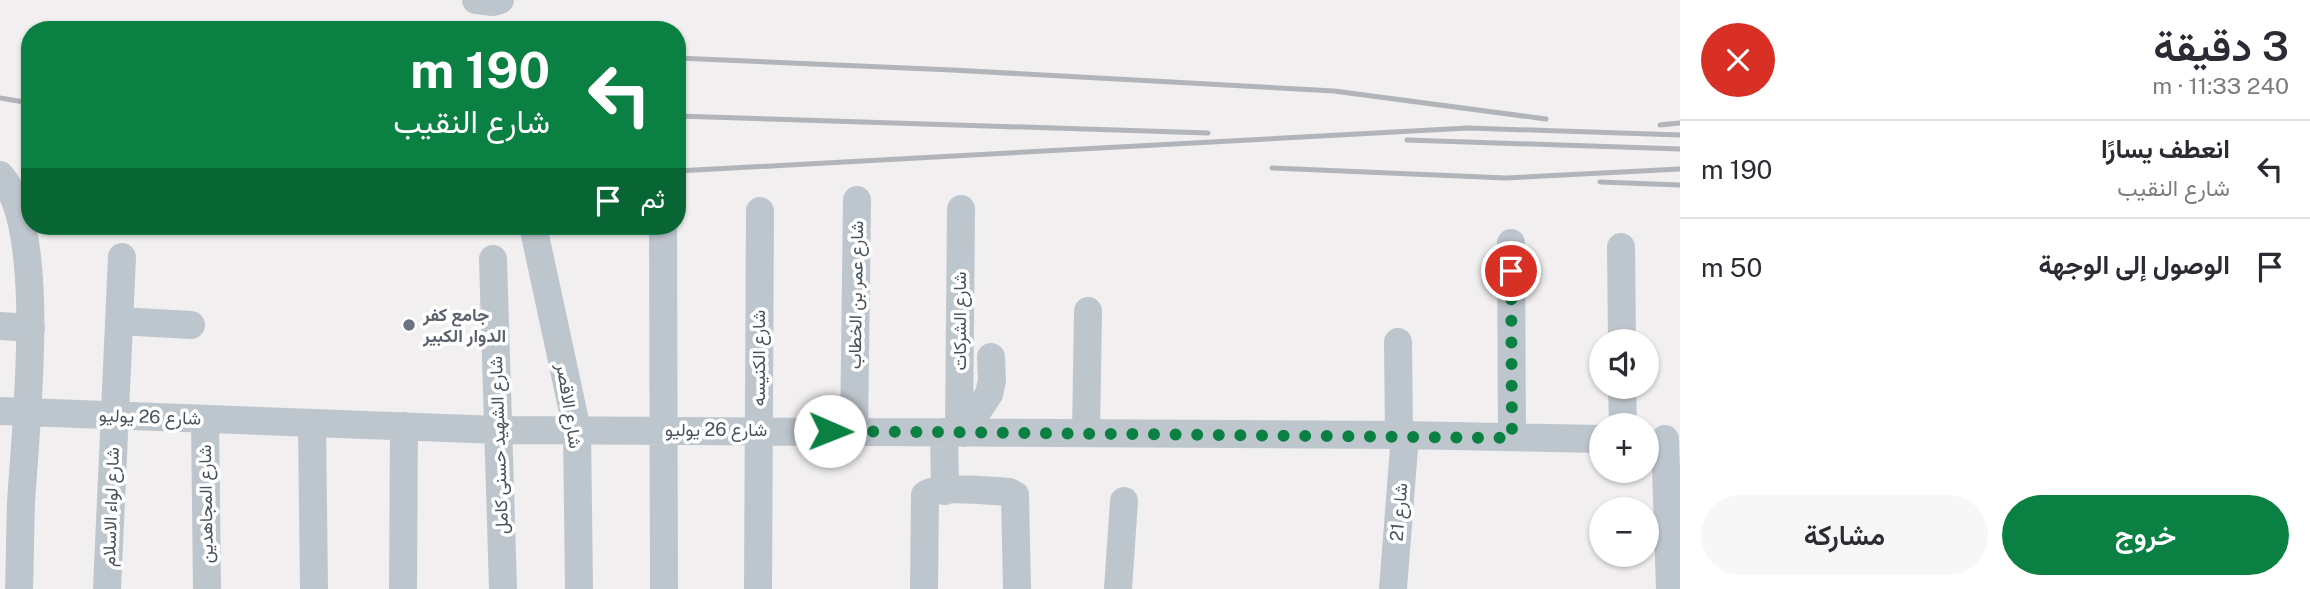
<!DOCTYPE html>
<html lang="ar">
<meta charset="utf-8">
<style>
body{margin:0;font-family:"Public Sans",Vazirmatn,sans-serif;background:#f7f7f7;color:#2b2b33;direction:rtl;height:100vh;display:flex;flex-direction:column;font-size:26px;white-space:nowrap}
*{box-sizing:border-box;margin:0}
p{font-size:23px;color:#7c7c81}
.icon{flex:none;width:38px;height:38px;fill:none;stroke:currentColor;stroke-width:2;stroke-linecap:round;stroke-linejoin:round}
.map{position:relative;flex:1;overflow:hidden;direction:ltr}
.details{display:flex;flex-direction:column;background:#fff;width:630px}
.details>*{flex:none}
.top-card{position:absolute;left:21px;top:21px;width:665px;height:214px;border-radius:28px;box-shadow:0 2px 5px #0004;direction:rtl;background:#0b8043;color:#fff;overflow:hidden}
.buttons{position:absolute;left:1589px;top:329px;display:grid;gap:14px}
.buttons a{display:grid;place-items:center;width:70px;height:70px;border-radius:50%;background:#fff;box-shadow:0 2px 5px #0004;font-size:35px}
.pin{position:absolute;display:grid;place-items:center;width:60px;height:60px;color:#fff;margin:-30px;border:4px solid #fff;border-radius:50%;box-shadow:0 2px 7px #0007}
.me{position:absolute;width:77px;margin:-38px;rotate:91deg;stroke-linejoin:round;filter:drop-shadow(0 0 5px #0008)}
.turn{display:flex;align-items:center;gap:24px;height:147px;padding:0 21px;font-size:32px}
.turn .icon{width:91px;height:91px;stroke-width:2.5}
.turn b{display:block;font-size:49px;line-height:60px}
.then{display:flex;align-items:center;height:66px;padding:0 21px;background:#0003;gap:14px;font-size:26px}
.round{display:grid;place-items:center;flex:none;width:74px;height:74px;border-radius:37px;background:#f7f7f7}
.head{display:flex;align-items:center;justify-content:space-between;height:119px;padding:0 21px}
h1{font-size:42px;font-weight:600;line-height:52px}
.action{display:flex;gap:14px;margin-top:auto;padding:14px 21px}
.action a{flex:1;height:80px;border-radius:42px;background:#0b8043;color:#fff;font-size:28px;font-weight:600;line-height:80px;text-align:center}
.action a+a{background:#f7f7f7;color:#2b2b33}
ul{padding:0;list-style:none}
li{display:flex;align-items:center;gap:21px;height:98px;padding:0 21px;border-top:2px solid #e1e1e2}
li div{flex:1}
li b{display:block;font-size:26px}
li em{font-style:normal}
main{display:flex;flex:1;min-height:0}
.map>svg:first-child{display:block}
.lines{fill:none;stroke-linecap:round;stroke-linejoin:round}
.path{stroke:#78caa1;stroke-width:4.5;stroke-dasharray:5 3.5;stroke-linecap:butt}
.minor{stroke:#bec6cd;stroke-width:28}
.rail{stroke:#b1b4b9;stroke-width:5}
.route{stroke:#0b8043;stroke-width:12;stroke-dasharray:0 21.6}
.worship-dot{fill:#6b7280;stroke:#fff;stroke-width:2.5}
.labels{text-anchor:middle;stroke-width:7;stroke-linejoin:round;paint-order:stroke}
.street-label{font-size:18px;fill:#48525b;stroke:#fff}
.worship-label{font-size:18px;font-weight:bold;fill:#5b616d;stroke:#fff;text-anchor:start}
</style>
<main>
<section class="details">
<div class="head"><div><h1>3 دقيقة</h1><p>240 m · 11:33</p></div><a class="round" style="background:#d93025;color:#fff"><svg class="icon" aria-label="close" viewBox="0 0 24 24"><path d="M6 6l12 12M18 6L6 18"/></svg></a></div>
<ul>
<li><svg class="icon" aria-label="left" viewBox="0 0 24 24"><path d="M17 20v-9H6M10 6l-5 5 5 5"/></svg><div><b>انعطف يسارًا</b><p>شارع النقيب</p></div><em>190 m</em></li>
<li><svg class="icon" aria-label="arrive" viewBox="0 0 24 24"><path d="M6 21V4h12l-3 4 3 4H6"/></svg><div><b>الوصول إلى الوجهة</b></div><em>50 m</em></li>
</ul>
<div class="action"><a>خروج</a><a>مشاركة</a></div>
</section>
<div class="map">
<svg width="1680" height="589" viewBox="0 0 1680 589">
<rect width="100%" height="100%" fill="#f1efef"/>
<g class="lines">
<path class="path" d="M100,30L101,27"/>
<path class="minor" d="M476,0L493,2L500,0
M0,175C49,227 25,431 21,503C20,532 20,560 19,589
M533,226L577,430L579,589
M663,226L664,589
M1511,243L1512,437
M1621,247L1622,341
M493,259L503,589
M119,321L191,325
M0,326L31,328
M1398,342L1399,435
M1622,387L1623,425
M0,411L498,430L1405,435L1601,439
M205,419L207,589
M312,424L314,589
M854,432L857,200
M944,432L945,491
M959,432L961,209
M963,433L989,394L992,380L991,357
M1086,433L1088,311
M1665,439L1670,589
M107,589L122,257
M403,589L404,426
M758,589L760,211
M924,589L925,495C937,485 992,491 1009,492L1015,495L1017,589
M1118,589L1124,501
M1393,589L1405,435"/>
<path class="rail" d="M677,58L952,70L1334,91L1546,119
M0,98L30,103
M677,116L1208,133
M1660,125L1680,123
M1407,140L1680,149
M1272,168L1506,178L1680,169
M677,171L1468,128L1680,135
M1600,182L1680,185"/>
</g>
<g class="lines">
<path class="route" d="M830,431L1512,438L1511,271"/>
</g>
<circle class="worship-dot" cx="409" cy="325" r="7"/>
<g class="labels">
<g class="street-label">
<text transform="translate(856 295) rotate(-89)" y="6">شارع عمر بن الخطاب</text>
<text transform="translate(960 321) rotate(-90)" y="6">شارع الشركات</text>
<text transform="translate(759 358) rotate(-90)" y="6">شارع الكنيسه</text>
<text transform="translate(569 406) rotate(81)" y="6">شارع الاقصر</text>
<text transform="translate(150 417) rotate(2)" y="6">شارع 26 يوليو</text>
<text x="716" y="436">شارع 26 يوليو</text>
<text transform="translate(499 445) rotate(-92)" y="6">شارع الشهيد حسنى كامل</text>
<text transform="translate(206 504) rotate(-91)" y="6">شارع المجاهدين</text>
<text transform="translate(111 507) rotate(-88)" y="6">شارع لواء الاسلام</text>
<text transform="translate(1399 512) rotate(-85)" y="6">شارع 21</text>
</g>
<g class="worship-label">
<text x="423" y="321">جامع كفر<tspan x="423" dy="21">الدوار الكبير</tspan></text>
</g>
</g>
</svg>
<div class="buttons">
<a><svg class="icon" aria-label="sound" viewBox="0 0 24 24"><path d="M4 9h4l5-4v14l-5-4H4zM17 9q2 3 0 6"/></svg></a>
<a>+</a>
<a>−</a>
</div>
<div class="pin" style="left:1511px;top:271px;background:#d93025"><svg class="icon" aria-label="arrive" viewBox="0 0 24 24"><path d="M6 21V4h12l-3 4 3 4H6"/></svg></div>
<svg class="me" style="left:830px;top:431px" viewBox="-20 -20 40 40"><circle r="19" fill="#fff"/><path d="M0-13L10 11 0 6-10 11z" fill="#0b8043"/></svg>
<div class="top-card">
<div class="turn"><svg class="icon" aria-label="left" viewBox="0 0 24 24"><path d="M17 20v-9H6M10 6l-5 5 5 5"/></svg><div><b>190 m</b>شارع النقيب</div></div>
<div class="then">ثم<svg class="icon" aria-label="arrive" viewBox="0 0 24 24"><path d="M6 21V4h12l-3 4 3 4H6"/></svg></div>
</div>
</div>
</main>
